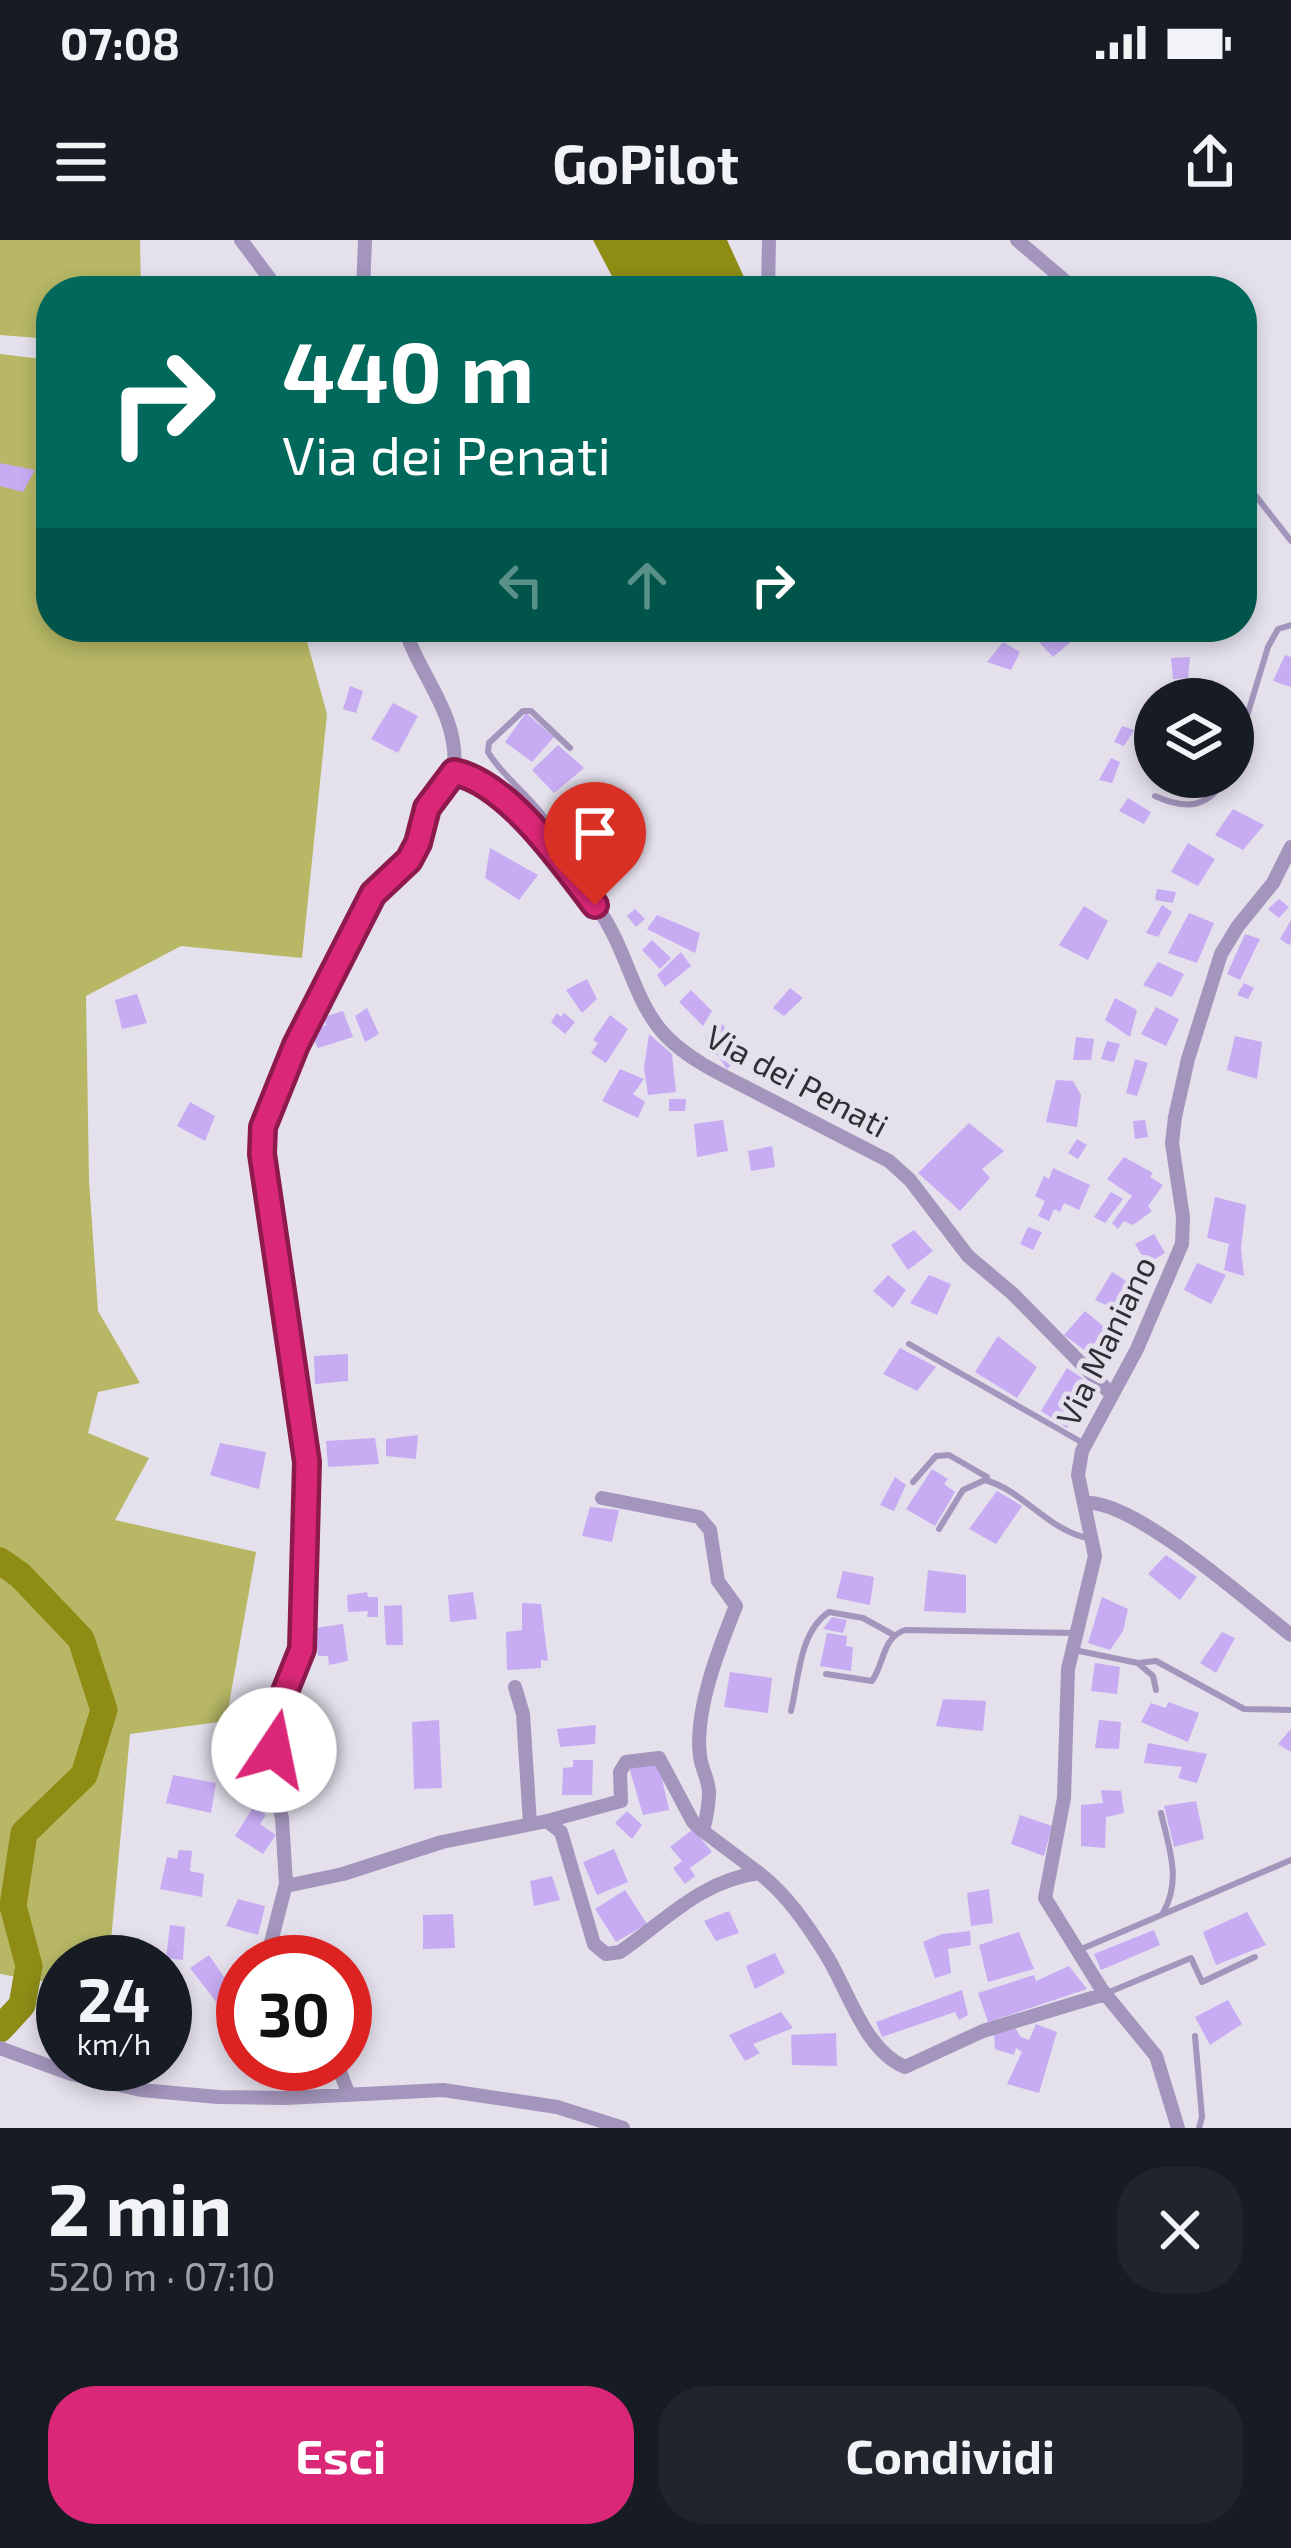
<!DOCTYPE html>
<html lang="it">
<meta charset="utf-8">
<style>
body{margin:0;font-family:"Exo 2",sans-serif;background:#20242c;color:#f1f3f6;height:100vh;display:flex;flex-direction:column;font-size:45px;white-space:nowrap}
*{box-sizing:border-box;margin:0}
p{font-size:39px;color:#9ea1a6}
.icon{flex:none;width:66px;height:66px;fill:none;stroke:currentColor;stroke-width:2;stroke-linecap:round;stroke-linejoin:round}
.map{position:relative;height:1888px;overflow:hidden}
.details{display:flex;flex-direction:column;background:#171b24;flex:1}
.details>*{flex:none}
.hud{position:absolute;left:36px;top:36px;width:1221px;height:366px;border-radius:48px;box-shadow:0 6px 18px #0003;background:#00695c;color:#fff;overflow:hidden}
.tools{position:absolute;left:1134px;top:438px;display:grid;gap:24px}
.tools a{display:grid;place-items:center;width:120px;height:120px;border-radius:50%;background:#171b24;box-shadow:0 6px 18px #0003;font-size:60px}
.speed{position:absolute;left:36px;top:1695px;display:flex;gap:24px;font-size:60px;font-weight:700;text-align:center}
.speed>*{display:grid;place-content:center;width:156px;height:156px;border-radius:50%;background:#171b24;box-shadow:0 6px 18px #0003;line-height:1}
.speed small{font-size:30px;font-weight:400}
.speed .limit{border:18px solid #d22;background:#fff;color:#111}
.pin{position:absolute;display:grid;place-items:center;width:102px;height:102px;color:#fff;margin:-123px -51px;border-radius:50% 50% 50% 0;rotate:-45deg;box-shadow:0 0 12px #0007}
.pin .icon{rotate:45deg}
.me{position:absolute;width:132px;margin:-66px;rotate:11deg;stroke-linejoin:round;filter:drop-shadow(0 0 9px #0008)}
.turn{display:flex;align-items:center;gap:42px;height:252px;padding:0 48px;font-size:54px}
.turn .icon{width:156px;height:156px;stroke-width:2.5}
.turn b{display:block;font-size:84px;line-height:102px}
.lanes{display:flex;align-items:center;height:114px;padding:0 48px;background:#0003;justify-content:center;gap:60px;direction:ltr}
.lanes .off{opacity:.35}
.round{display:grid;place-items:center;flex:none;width:126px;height:126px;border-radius:48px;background:#20242c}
.headline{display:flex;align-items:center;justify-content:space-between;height:204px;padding:0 48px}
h1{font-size:72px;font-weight:700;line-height:90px}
.primary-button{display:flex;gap:24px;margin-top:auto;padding:24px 48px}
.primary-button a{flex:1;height:138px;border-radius:48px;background:#db2777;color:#fff;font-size:48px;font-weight:700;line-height:138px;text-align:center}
.primary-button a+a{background:#20242c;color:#f1f3f6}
.status{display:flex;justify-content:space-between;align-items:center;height:84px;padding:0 60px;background:#171b24;direction:ltr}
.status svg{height:33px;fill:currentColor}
header{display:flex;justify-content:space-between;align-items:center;height:156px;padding:0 48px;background:#171b24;font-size:54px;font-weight:700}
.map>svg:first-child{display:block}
.green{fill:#b7b766}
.water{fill:#8e8c15}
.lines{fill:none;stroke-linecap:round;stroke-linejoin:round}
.river{stroke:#8e8c15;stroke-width:27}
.building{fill:#c7acf3}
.lane{stroke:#a395bb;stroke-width:6}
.street{stroke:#a395bb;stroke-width:14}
.route-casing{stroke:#8e194d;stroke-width:30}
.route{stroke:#db2777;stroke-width:21}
.labels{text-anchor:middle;stroke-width:10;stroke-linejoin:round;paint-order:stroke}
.street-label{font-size:33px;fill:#302f33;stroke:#e4e0ec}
</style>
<div class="status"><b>07:08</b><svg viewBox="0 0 49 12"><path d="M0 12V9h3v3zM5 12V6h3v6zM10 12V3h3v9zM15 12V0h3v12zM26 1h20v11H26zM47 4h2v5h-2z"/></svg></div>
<header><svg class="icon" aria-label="menu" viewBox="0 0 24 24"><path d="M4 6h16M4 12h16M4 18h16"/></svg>GoPilot<svg class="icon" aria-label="share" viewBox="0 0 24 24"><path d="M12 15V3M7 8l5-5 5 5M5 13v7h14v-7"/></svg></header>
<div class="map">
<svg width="1291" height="1888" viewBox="0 0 1291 1888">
<rect width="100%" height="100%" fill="#e4e0ec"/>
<path class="green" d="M0,0H140L141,51H51V99L0,95Z
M0,114L51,120V387H303L327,474L302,718L181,706L86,756L89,940L98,1071L140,1143L98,1152L88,1193L149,1218L115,1280L256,1312L226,1481L130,1494L109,1722H63V1745L0,1734Z"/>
<path class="water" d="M593,0H727L744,37L738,51H614L615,42Z"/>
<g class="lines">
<path class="river" d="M0,1321L20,1335L81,1399L104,1470L84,1535L24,1593L13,1666L29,1726L22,1765L0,1789"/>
</g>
<path class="building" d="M1242,120L1256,133L1242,145Z
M0,223L35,230L23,252L0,246Z
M1049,387H1071L1079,395L1053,417L1037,400Z
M1003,402L1020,412L1011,430L987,422Z
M1285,415L1291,417V447L1273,441Z
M1190,417L1188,438L1173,439L1171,418Z
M350,446L363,451L356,473L343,469Z
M393,463L418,476L398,513L371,499Z
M526,473L554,497L532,522L505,502Z
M1122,486L1134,490L1124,506L1114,502Z
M558,505L584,528L554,553L532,530Z
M1111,518L1120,522L1112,543L1099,540Z
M1128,558L1151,572L1144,584L1119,571Z
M1233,569L1264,585L1243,610L1215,595Z
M1188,603L1215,619L1198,646L1171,632Z
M490,608L538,635L519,660L485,638Z
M1157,649L1176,652L1173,663L1155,660Z
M1279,659L1289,667L1279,678L1268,669Z
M1162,665L1172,672L1158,697L1146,693Z
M1084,666L1108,681L1088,720L1059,705Z
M635,669L645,679L636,687L627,676Z
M1189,673L1214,683L1197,723L1168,713Z
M657,675L700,693L695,713L647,689Z
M1291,680V702L1289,705L1280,699Z
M1245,694L1260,699L1240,740L1227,734Z
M652,700L671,718L660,729L642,710Z
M681,712L691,726L665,747L657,735Z
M1158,722L1184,734L1172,757L1143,745Z
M587,739L597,759L582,773L566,750Z
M1244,743L1254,748L1248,759L1237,755Z
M790,748L803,758L784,776L773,768Z
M691,750L712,771L703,786L679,762Z
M137,754L147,783L122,789L115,760Z
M1115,758L1137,770L1130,797L1105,780Z
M1156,767L1179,779L1166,806L1141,794Z
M367,768L379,794L365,802L355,776Z
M343,771L353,797L318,808L310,793L326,785L324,777Z
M557,773L561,777L564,773L575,782L565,794L551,782Z
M610,775L628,789L606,823L591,813L598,803L593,800Z
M722,784L745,812L727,829L705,798Z
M649,794L672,814L676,852L648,855L644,828Z
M1235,796L1262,802L1257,839L1227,830Z
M1076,797L1094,799L1091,820H1073Z
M1107,801L1120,804L1114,822L1101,819Z
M1135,819L1148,823L1137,856L1126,853Z
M620,829L644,839L633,854L645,862L638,878L602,861Z
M1056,840L1073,841L1081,855L1077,887L1046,882Z
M669,859H686L685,871H669Z
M190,862L215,876L205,901L177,886Z
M723,880L728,911L697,917L694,884Z
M1145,880L1148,897L1135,899L1133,881Z
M969,883L1004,911L982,929L990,938L960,971L918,933Z
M1077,899L1087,905L1078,919L1068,913Z
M772,906L775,927L751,931L748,911Z
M1124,917L1153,933L1150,937L1163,945L1148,966L1152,971L1133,985L1124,981L1118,989L1112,983L1132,956L1107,939Z
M1053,928L1090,945L1079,970L1064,963L1060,972L1054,969L1049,981L1038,976L1045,961L1035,956L1044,936L1049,939Z
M1111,952L1123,959L1105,983L1094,977Z
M1215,957L1246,965L1241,1008L1244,1036L1224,1030L1229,1004L1207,998Z
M1028,987L1042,992L1033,1010L1020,1004Z
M914,990L933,1011L908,1030L891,1005Z
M1154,994L1165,1013L1147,1024L1135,1004Z
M1197,1023L1226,1035L1211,1064L1184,1050Z
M1112,1032L1135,1046L1122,1072L1095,1060Z
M888,1035L906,1050L893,1068L873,1051Z
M929,1035L951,1044L937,1075L910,1063Z
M1085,1071L1107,1089L1087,1112L1064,1095Z
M998,1096L1037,1127L1017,1158L975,1132Z
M900,1108L936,1127L917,1151L883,1134Z
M348,1114V1141L315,1144L314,1116Z
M1067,1128L1093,1145L1067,1188L1041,1171Z
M418,1195L416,1219L386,1216V1199Z
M375,1198L379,1224L328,1227L326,1201Z
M220,1203L266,1212L259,1249L210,1235Z
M932,1229L948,1239L944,1244L955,1252L935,1286L906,1269Z
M895,1237L906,1245L894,1271L880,1265Z
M997,1251L1022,1266L996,1304L969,1289Z
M590,1267L619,1270L612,1302L582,1296Z
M1166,1315L1197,1337L1180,1360L1148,1334Z
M928,1330L966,1335V1373L924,1371Z
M843,1331L874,1337L870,1365L836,1358Z
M367,1352L368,1357H378V1377H367L368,1371L348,1372L347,1355Z
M473,1352L477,1379L450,1382L448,1355Z
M1102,1357L1128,1369L1123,1391L1110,1410L1088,1403Z
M522,1363L541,1364L548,1421L541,1420V1428L507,1430L506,1392L522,1390Z
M402,1365L403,1405H386L384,1366Z
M832,1377L847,1380L843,1393L823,1389Z
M343,1384L348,1421L329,1425L328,1416H318L315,1388Z
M1222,1392L1235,1398L1216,1433L1200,1423Z
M827,1393L847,1396L846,1406L853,1407L851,1431L820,1426Z
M1095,1423L1120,1427L1117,1454L1091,1451Z
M730,1432L772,1438L768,1473L724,1467Z
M943,1459L986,1461L983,1491L936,1486Z
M1168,1462L1199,1473L1188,1502L1141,1482L1151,1463L1166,1468Z
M439,1480L442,1548L414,1549L412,1482Z
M1099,1480L1121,1482L1119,1509L1095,1508Z
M596,1485L595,1504L560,1507L557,1489Z
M1291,1489V1512L1278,1504Z
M1148,1503L1207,1514L1197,1543L1178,1538L1182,1527L1144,1523Z
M573,1520H593L592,1555H562L563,1528L573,1527Z
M658,1521L669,1570L643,1575L629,1527Z
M173,1535L216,1543L211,1573L166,1563Z
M1101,1550L1121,1551L1124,1573L1106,1577L1105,1608L1081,1606V1565L1103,1563Z
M1196,1561L1204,1599L1174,1607L1164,1566Z
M254,1566L266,1575L260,1584L276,1595L263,1614L235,1596Z
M627,1571L642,1585L632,1599L615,1583Z
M1020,1575L1052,1586L1044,1616L1011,1604Z
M693,1589L712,1612L690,1628L695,1636L685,1644L673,1628L682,1621L670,1607Z
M614,1609L628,1642L597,1655L583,1622Z
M179,1610L192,1611L190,1631L204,1634L202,1657L160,1649L167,1617L177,1619Z
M552,1636L560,1660L534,1666L530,1641Z
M989,1649L993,1683L971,1686L967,1653Z
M625,1650L647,1684L616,1702L595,1669Z
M238,1659L265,1666L258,1695L226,1686Z
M729,1671L739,1693L716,1701L704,1681Z
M1247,1672L1266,1705L1216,1725L1203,1692Z
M453,1674L455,1708L423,1709V1675Z
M170,1685L185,1687L183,1720L166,1718Z
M1154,1690L1160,1705L1101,1730L1094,1714Z
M970,1691L971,1705L948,1709L951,1733L935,1738L923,1702L942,1694Z
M1019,1692L1034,1729L988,1742L979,1705Z
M775,1713L785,1733L755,1749L746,1726Z
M209,1715L224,1737L243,1724V1769L234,1757L220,1767L190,1728Z
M1069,1726L1087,1749L988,1782L978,1753L1034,1735L1036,1741Z
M962,1750L968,1775L959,1780L955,1772L882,1797L876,1782Z
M1228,1760L1242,1784L1210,1805L1195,1777Z
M781,1772L793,1788L753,1804L760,1813L745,1821L729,1795Z
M1036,1784L1057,1792L1039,1853L1007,1844L1022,1812L1016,1808L1014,1815L995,1809L994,1793L1014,1786L1021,1797L1029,1800Z
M836,1793L837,1826L792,1825L791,1795Z"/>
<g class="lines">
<path class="lane" d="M1245,242L1291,301
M1233,522L1268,407L1278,389L1291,385
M1155,556C1186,570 1208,569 1226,537
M559,613C557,573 507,545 488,512L489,503L523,471H531L570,508
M909,1104L1083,1203
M913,1242L936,1216L949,1215L987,1237
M939,1289L963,1250L985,1240C1025,1251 1048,1292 1092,1299
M1074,1410L1138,1423L1156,1421L1244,1469L1291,1470
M1139,1424L1153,1436L1156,1450
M826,1434L872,1441C885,1422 882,1398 905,1390L1076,1393
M791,1471C799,1438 799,1392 829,1372L863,1378L892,1394
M1161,1573C1169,1608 1182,1640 1163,1673
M1079,1710L1291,1620
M1107,1753L1191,1718L1202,1742L1255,1717
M1195,1796L1202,1877L1199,1888"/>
<path class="street" d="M241,0L279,51
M1017,0L1077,51
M363,51L365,0
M768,51L769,0
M1242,238L1244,241
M404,387C420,438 460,474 454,532
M1084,1263C1133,1258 1249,1363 1291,1395
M515,1447L523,1474L530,1584
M547,1581L621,1561L620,1532L626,1522L659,1518L693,1582L703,1591C706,1579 709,1565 709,1553C709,1540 701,1528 700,1516C694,1471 719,1408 736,1366L718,1341L710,1290L699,1277L602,1258
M703,1591L759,1633
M286,1646L343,1634L442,1602L547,1581L561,1592L594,1704L606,1714L620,1712C665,1681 702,1640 759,1633C787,1655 806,1683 825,1713C848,1749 864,1810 905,1827L983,1791L1105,1754
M273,1722L270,1706L286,1644L282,1578L274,1548V1510L284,1453L302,1409L307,1221L262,914L263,887L295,805L373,654L409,620L418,603L427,568L454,532C507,543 588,645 612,692C630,726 639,769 667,797C693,823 727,837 759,854C803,877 846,899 889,921L910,940L968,1016L1013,1054L1112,1155
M0,1808L71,1834L141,1850L218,1857L285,1858L443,1850L557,1867L623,1888
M337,1824L349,1855
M1178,1888L1156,1816L1102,1750L1045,1658L1064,1558L1068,1429L1095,1316L1078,1235L1082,1211L1137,1109L1182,1004L1183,977L1172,903L1175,877L1188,819L1221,714L1238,686L1273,643L1291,607"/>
</g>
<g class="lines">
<defs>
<path id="route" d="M274,1510L284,1454L302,1409L307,1222L262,914L263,887L296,805L373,654L409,620L418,603L427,568L454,532C508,543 563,623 595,665"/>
</defs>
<use href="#route" class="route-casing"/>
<use href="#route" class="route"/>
</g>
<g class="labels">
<g class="street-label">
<text transform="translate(797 841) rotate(28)" y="12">Via dei Penati</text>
<text transform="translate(1106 1101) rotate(-64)" y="12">Via Maniano</text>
</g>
</g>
</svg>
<div class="tools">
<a><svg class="icon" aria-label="layers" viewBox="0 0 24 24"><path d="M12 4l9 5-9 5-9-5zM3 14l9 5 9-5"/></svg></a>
</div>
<div class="speed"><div>24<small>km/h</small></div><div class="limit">30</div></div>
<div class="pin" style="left:595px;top:665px;background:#d93025"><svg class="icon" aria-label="arrive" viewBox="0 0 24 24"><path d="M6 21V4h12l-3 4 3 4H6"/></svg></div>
<svg class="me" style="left:274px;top:1510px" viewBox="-20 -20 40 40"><circle r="19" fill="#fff"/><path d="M0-13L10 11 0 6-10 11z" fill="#db2777"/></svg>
<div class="hud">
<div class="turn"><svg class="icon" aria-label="right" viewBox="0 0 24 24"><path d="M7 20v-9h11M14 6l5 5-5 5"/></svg><div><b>440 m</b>Via dei Penati</div></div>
<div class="lanes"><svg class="icon off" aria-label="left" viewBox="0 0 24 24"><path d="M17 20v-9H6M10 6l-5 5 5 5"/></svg><svg class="icon off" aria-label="ahead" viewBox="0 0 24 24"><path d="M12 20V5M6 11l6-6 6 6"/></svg><svg class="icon" aria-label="right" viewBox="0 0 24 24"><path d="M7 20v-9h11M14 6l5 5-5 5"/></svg></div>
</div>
</div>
<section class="details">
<div class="headline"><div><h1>2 min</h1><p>520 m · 07:10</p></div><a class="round"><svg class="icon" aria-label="close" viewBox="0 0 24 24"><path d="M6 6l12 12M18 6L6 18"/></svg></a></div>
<div class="primary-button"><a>Esci</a><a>Condividi</a></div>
</section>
